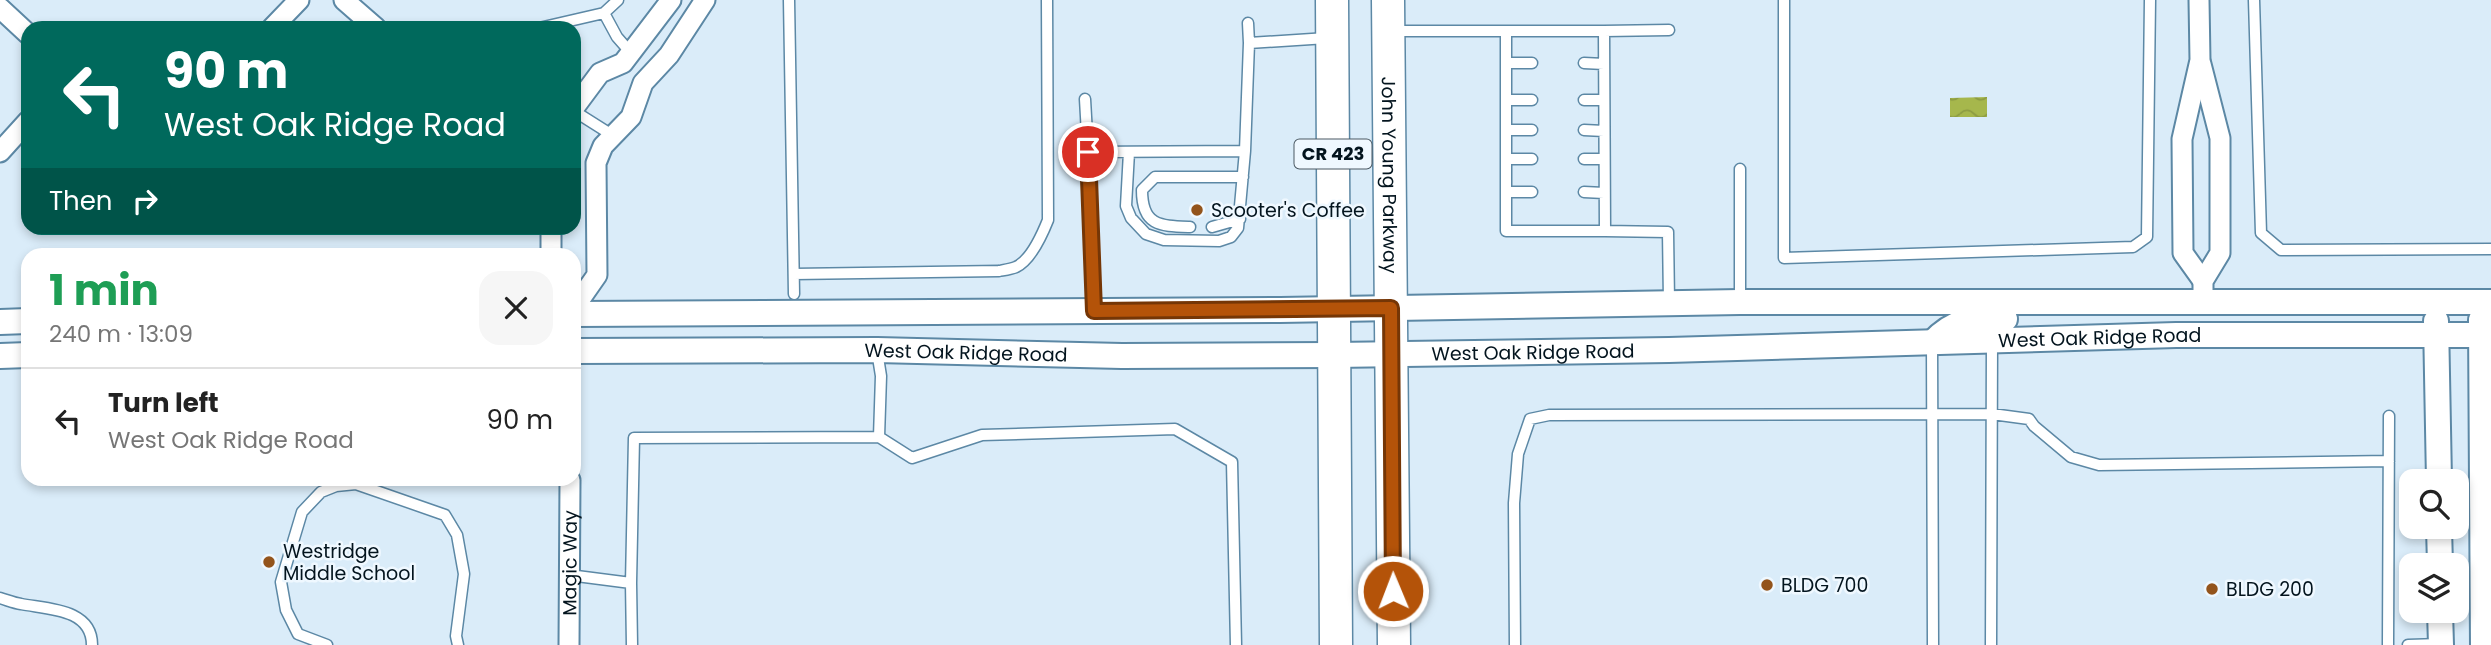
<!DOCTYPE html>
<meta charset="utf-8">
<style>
body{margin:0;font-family:Poppins,sans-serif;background:#f6f6f6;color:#222;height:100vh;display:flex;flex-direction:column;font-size:26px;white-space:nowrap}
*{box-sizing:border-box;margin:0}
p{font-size:23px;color:#767676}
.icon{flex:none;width:38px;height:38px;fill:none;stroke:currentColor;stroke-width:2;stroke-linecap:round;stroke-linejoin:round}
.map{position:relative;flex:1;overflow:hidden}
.drawer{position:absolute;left:21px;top:248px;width:560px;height:238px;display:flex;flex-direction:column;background:#fff;border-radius:21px;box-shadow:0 4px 10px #0003}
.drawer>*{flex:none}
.hud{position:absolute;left:21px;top:21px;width:560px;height:214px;border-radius:21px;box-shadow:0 4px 10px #0003;background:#00695c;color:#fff;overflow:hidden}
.controls{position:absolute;left:2399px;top:469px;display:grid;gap:14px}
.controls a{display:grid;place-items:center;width:70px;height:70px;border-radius:14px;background:#fff;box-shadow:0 4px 10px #0003;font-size:35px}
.pin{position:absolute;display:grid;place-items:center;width:60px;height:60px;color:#fff;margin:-30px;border:4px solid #fff;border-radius:50%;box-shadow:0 2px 7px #0007}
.me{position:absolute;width:77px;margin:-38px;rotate:359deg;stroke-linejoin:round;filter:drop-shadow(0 0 5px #0008)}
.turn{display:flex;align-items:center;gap:24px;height:147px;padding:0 28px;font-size:32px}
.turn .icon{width:91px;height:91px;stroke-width:2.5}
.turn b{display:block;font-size:49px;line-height:60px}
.then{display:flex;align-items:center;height:66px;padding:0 28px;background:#0003;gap:14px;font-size:26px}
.round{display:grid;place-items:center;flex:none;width:74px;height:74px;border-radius:21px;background:#f6f6f6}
.head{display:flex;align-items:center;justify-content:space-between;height:119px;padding:0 28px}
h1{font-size:42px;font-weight:700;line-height:52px;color:#1e9e55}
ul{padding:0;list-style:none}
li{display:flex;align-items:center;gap:21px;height:105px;padding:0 28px;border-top:2px solid #e0e0e0}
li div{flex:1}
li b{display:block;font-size:26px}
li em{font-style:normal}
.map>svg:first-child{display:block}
.water{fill:url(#water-waves)}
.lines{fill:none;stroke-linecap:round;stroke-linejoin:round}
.service-casing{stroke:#5c88a5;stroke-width:13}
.minor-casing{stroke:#5c88a5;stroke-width:23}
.tertiary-casing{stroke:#5c88a5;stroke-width:28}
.trunk-casing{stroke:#5c88a5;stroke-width:35}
.service{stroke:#fff;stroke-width:10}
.minor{stroke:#fff;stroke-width:19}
.tertiary{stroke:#fff;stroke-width:24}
.trunk{stroke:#fff;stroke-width:32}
.route-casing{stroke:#753606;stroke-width:18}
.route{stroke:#b45309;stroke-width:12}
.poi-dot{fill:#93541c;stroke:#eff8ff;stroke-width:2.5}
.labels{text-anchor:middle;stroke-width:5;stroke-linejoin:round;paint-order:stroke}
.shield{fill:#eff8ff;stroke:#4a5862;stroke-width:2}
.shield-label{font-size:18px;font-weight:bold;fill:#03141e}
.street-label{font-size:19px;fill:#03141e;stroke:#eff8ff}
.poi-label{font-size:19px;fill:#03141e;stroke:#eff8ff;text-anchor:start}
</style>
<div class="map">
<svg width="2491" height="645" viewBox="0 0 2491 645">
<defs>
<pattern id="water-waves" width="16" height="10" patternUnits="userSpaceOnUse" patternTransform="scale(1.75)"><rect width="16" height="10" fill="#a6b74c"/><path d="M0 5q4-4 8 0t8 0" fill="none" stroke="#8d9c42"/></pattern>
</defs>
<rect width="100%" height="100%" fill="#daecf9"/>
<path class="water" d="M1987,97V117H1950V98Z"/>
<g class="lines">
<defs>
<path id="service" d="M789,0L794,294
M1784,0V258L2133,247L2147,237L2150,0
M2254,0L2261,233L2281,250L2491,249
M604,13L617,37L631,53
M1248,23L1249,43
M539,28L604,13L618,0
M1392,31H1506V231H1605L1604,31H1506
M1604,31L1669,30
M1506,63H1532
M1584,63L1604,64
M1085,99L1088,152
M1506,100H1532
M1584,100H1604
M574,111L612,135
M1506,130H1532
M1584,130L1604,131
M1129,152L1126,206L1131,218L1146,234L1164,240L1219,241L1231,237L1238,228L1245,151
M1506,159H1532
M1584,159H1604
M1740,169V302
M1506,192H1532
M1584,192L1604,193
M1190,227C1160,226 1142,226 1142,190L1155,177H1243
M1212,227L1240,219
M1605,231L1668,232L1669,301
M794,274L999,271C1004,270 1011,269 1016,267C1031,260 1042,235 1048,220L1047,0
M1094,310L1088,152L1245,151L1249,43L1327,38
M1932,343L1933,645
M879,437L912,458L982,435L1175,429L1232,462L1236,645
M569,575L631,583L632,645
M631,583L634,438L879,437L881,376L877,351
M0,598C7,600 14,603 21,604C46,609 92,608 92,645
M327,645L298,634L286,610L281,582L302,512L321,492L336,486L356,484L445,515L457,535L464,574L456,636L458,645
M1515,645L1514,503L1518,454L1530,419L1549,415L1992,414L2029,419L2034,426L2071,457L2099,465L2389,461
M1991,645L1992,341
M2388,645L2389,416
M2408,645L2440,644"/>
<g id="minor">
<path d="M344,0L376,28"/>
<path d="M2199,0L2200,60L2182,139L2183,253L2203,281"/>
<path d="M0,8L28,34"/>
<path d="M272,28L299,0"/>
<path d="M2201,64L2220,138V253L2203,281V290"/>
<path d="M574,108L600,73L623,63L671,0"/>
<path d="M0,152L28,121"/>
<path d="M551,256V228"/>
<path d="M574,308L597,275L596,163L603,146L631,117L643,83L669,55L705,0"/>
<path id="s1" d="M569,645L570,480"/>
</g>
<g id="tertiary">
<path d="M574,314L1280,310L1740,302H2491"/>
<path d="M2481,320L2483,645"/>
<path d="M2436,321L2439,481"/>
<path d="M0,322L28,321"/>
<path d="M1932,343C1955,318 1974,319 2005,319"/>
<path id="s2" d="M574,351L877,350L1122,356L1335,355L1669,350L2176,335H2491"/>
<path d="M0,356L28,355"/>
<path d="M2439,527L2440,565"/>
<path d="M2440,611L2441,645"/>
</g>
<g id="trunk">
<path d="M1332,0L1336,645"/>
<path id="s3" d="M1388,0L1394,645"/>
</g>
</defs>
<use href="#service" class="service-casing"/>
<use href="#minor" class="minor-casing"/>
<use href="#tertiary" class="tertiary-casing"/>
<use href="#trunk" class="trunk-casing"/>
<use href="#service" class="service"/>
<use href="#minor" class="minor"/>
<use href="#tertiary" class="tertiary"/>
<use href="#trunk" class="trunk"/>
</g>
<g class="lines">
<defs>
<path id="route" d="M1088,152L1094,311L1391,308L1393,591"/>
</defs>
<use href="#route" class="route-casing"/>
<use href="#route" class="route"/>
</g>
<g class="poi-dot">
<circle cx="1197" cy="210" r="7"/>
<circle cx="269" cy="562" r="7"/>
<circle cx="1767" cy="585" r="7"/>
<circle cx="2212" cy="589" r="7"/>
</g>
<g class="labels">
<rect class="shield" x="1294.5" y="139.5" width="77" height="29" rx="5"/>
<g class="shield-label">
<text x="1333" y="160">CR 423</text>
</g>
<g class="street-label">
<text dy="7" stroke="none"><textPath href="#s3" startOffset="175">John Young Parkway</textPath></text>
<text dy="7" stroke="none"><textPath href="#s2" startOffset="1526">West Oak Ridge Road</textPath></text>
<text dy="7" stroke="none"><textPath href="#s2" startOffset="392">West Oak Ridge Road</textPath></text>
<text dy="7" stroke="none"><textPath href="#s2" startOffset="959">West Oak Ridge Road</textPath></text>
<text dy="7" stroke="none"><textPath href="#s1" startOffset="82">Magic Way</textPath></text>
</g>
<g class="poi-label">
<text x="1211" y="217">Scooter's Coffee</text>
<text x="283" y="558">Westridge<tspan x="283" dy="22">Middle School</tspan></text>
<text x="1781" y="592">BLDG 700</text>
<text x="2226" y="596">BLDG 200</text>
</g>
</g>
</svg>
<div class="controls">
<a><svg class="icon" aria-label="search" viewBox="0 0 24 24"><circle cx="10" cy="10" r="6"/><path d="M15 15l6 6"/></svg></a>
<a><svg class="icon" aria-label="layers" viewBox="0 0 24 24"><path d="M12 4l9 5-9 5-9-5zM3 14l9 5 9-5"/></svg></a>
</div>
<div class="pin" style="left:1088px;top:152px;background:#d93025"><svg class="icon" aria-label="arrive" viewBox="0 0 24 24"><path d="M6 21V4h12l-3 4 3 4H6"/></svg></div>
<svg class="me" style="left:1393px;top:591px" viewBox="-20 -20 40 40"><circle r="17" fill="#b45309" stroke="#fff" stroke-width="3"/><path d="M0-11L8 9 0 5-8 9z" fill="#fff"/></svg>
<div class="hud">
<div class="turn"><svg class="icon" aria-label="left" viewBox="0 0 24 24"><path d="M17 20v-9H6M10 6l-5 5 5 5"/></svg><div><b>90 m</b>West Oak Ridge Road</div></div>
<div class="then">Then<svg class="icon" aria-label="right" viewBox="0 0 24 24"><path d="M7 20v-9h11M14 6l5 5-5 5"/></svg></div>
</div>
<section class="drawer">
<div class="head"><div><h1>1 min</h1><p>240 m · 13:09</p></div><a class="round"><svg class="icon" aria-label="close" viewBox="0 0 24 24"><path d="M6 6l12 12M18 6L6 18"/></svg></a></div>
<ul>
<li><svg class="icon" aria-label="left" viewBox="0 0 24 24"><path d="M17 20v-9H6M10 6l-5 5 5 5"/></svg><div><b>Turn left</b><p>West Oak Ridge Road</p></div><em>90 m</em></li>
</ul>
</section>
</div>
